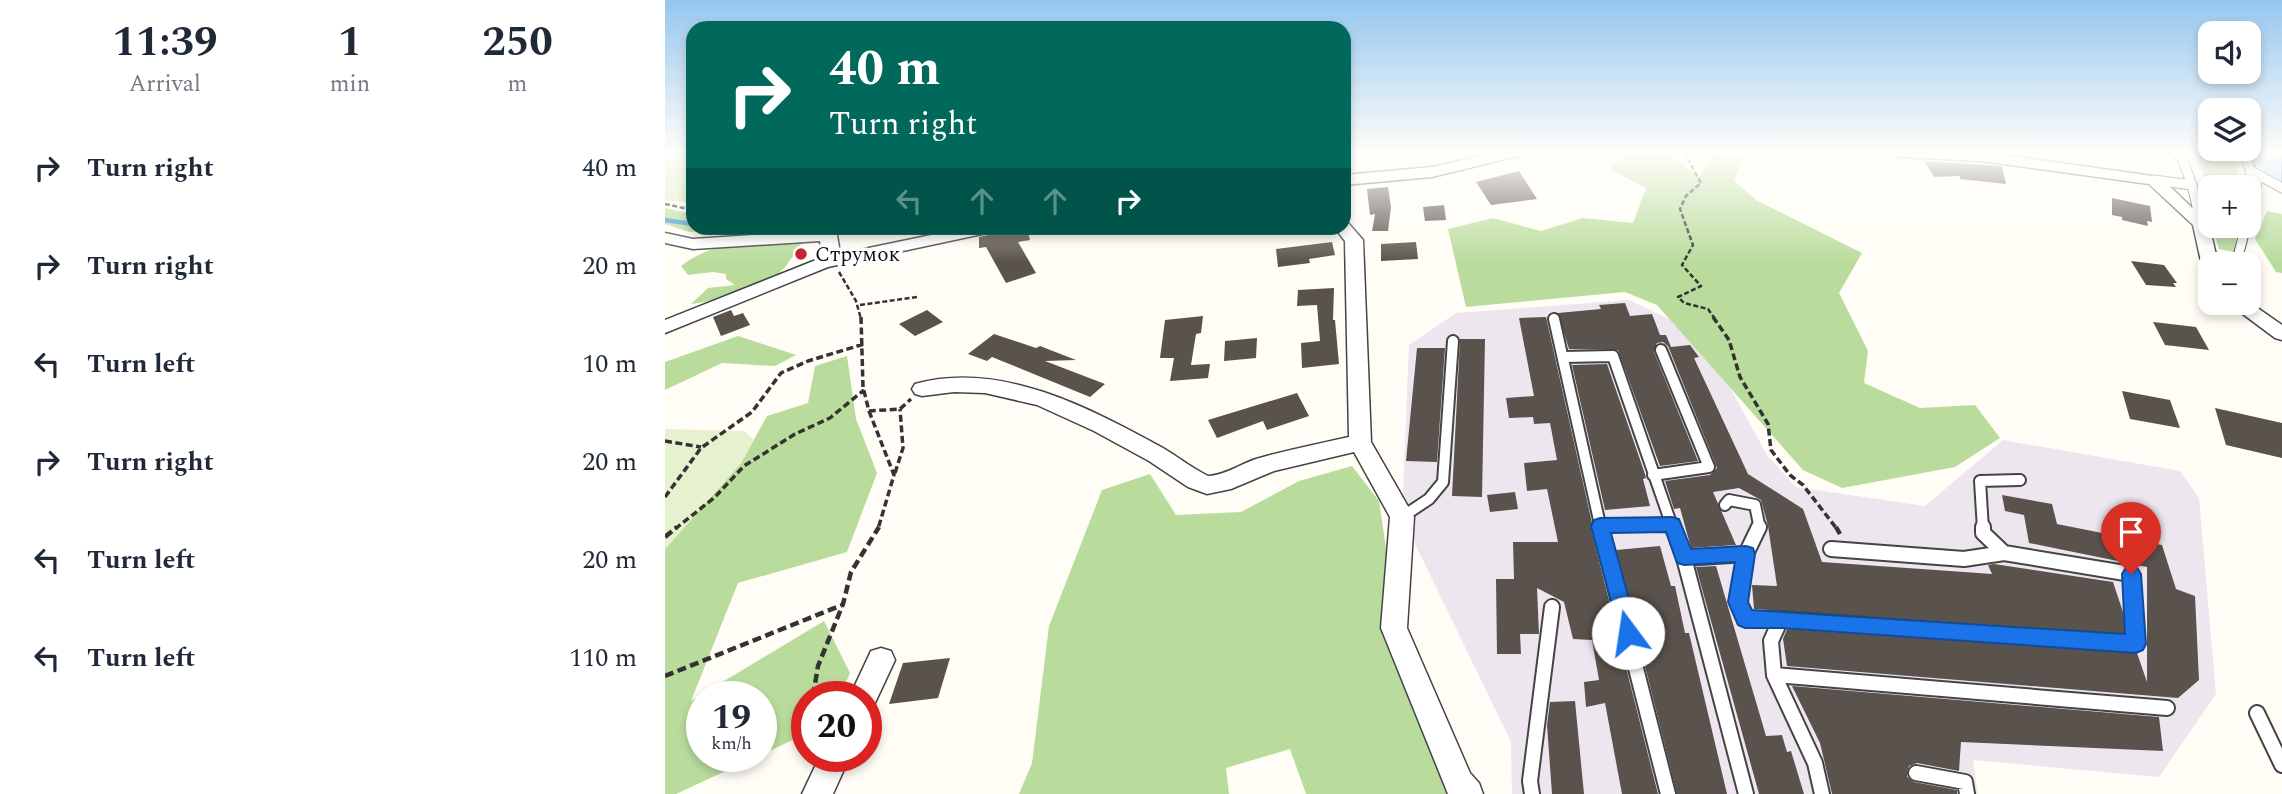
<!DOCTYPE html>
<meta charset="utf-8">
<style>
body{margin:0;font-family:Spectral,serif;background:#f2f2f3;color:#1f2937;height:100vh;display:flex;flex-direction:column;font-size:26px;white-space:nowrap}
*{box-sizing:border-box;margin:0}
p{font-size:23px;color:#747a83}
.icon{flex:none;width:38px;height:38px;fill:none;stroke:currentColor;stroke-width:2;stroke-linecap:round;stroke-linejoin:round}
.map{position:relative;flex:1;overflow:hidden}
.side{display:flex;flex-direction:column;background:#fff;width:665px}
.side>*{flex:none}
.banner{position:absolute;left:21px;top:21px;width:665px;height:214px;border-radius:21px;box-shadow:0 4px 10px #0003;background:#00695c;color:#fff;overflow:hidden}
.buttons{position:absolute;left:1533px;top:21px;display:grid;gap:14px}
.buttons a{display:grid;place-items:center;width:63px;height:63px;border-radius:14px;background:#fff;box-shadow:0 4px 10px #0003;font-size:35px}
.speed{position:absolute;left:21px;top:681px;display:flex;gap:14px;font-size:35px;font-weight:700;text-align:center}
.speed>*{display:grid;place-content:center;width:91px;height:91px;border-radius:50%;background:#fff;box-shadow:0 4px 10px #0003;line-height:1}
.speed small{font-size:18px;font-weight:400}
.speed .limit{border:10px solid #d22;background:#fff;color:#111}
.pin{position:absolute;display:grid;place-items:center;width:60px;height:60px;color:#fff;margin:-72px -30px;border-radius:50% 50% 50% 0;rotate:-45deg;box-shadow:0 0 7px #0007}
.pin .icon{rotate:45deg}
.me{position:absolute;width:77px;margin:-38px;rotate:346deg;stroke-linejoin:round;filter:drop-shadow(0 0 5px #0008)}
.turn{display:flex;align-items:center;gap:24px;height:147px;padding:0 28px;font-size:32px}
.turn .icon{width:91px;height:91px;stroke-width:2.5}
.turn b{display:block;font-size:49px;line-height:60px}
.lanes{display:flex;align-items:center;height:66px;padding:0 28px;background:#0003;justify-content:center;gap:35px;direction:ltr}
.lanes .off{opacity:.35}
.eta{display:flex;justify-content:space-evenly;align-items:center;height:119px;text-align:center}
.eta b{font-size:42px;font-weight:700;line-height:49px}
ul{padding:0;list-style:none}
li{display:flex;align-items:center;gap:21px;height:98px;padding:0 28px}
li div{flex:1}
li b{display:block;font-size:26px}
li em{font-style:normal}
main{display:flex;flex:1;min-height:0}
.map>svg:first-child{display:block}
.industrial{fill:#eee6ef}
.green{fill:#d5ebbd}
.forest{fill:#b9dc9c}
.pitch{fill:#e6f2cf}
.water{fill:#b9e0f7;stroke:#3f96cf;stroke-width:2}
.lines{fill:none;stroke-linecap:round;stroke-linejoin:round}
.stream{stroke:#3f96cf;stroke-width:4.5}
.building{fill:#5a524d}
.service-far2-casing{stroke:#444;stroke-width:11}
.service-far1-casing{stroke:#444;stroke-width:14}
.service-casing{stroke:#444;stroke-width:18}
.minor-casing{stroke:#444;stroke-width:3}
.path-far2{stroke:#333;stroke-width:2.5;stroke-dasharray:5 2.5;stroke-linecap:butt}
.path-far1{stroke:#333;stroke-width:3.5;stroke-dasharray:7 3.5;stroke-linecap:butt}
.path{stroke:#333;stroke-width:4.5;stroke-dasharray:9 4.5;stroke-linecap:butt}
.service-far2{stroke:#fff;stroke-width:9}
.service-far1{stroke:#fff;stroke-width:10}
.service{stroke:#fff;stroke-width:14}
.minor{fill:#fff;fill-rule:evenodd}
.route{fill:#1a73e8;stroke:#114b97;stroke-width:2}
.poi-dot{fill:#c4262e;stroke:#fff;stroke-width:2.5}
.labels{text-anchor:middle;stroke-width:7;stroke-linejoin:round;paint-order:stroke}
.poi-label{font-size:21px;fill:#111;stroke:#fff;text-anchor:start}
</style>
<main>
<section class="side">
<div class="eta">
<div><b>11:39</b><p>Arrival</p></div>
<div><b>1</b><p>min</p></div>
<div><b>250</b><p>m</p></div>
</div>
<ul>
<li><svg class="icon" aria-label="right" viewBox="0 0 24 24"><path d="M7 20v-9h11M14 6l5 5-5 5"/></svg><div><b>Turn right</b></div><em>40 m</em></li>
<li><svg class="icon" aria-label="right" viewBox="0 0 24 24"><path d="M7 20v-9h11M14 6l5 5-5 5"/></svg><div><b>Turn right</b></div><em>20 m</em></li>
<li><svg class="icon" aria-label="left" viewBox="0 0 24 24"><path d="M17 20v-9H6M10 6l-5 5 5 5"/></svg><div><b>Turn left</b></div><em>10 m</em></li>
<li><svg class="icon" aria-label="right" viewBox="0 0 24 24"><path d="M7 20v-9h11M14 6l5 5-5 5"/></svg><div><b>Turn right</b></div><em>20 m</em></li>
<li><svg class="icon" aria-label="left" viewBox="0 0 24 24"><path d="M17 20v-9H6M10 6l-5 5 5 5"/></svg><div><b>Turn left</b></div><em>20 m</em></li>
<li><svg class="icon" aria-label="left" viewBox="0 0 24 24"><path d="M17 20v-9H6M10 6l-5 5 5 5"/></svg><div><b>Turn left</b></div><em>110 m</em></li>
</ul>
</section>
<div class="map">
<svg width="1617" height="794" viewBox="0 0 1617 794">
<rect width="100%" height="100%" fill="#fffdf5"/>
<path class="industrial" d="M964,300L1008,321L1063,384L1102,455L1131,487L1260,506L1338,440L1515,471L1534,498L1551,694L1494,777L1308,760L1313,794H847L846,742L737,517L744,345L791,313Z"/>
<path class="green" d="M0,152H28V203L0,200Z"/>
<path class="forest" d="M960,152H1000L1034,177L1049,155L1078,157L1069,181L1091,200L1197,253L1174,293L1203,351L1199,383L1255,408L1310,405L1335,438L1290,467L1177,488L1138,470L992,305L960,292L801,307L783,229L828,218L876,231L918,218L968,223L981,188L944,169Z
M1535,152H1570L1574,187H1545V190L1531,157Z
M0,208L28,214V228H113L24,232L0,224Z
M1602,211L1617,214V273L1611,272L1590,239Z
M1547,226H1572L1570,252L1554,249Z
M126,238L137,243C130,252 122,267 114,273C96,288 49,302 26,304L43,288L70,285L61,279V274L48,272L23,275L16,266C48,241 86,242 126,238Z
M73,336L131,355L110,366L57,363L0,390V362Z
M182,356L191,419L212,473L182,552L73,583L26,701L159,621L185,673L175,696H142V733L96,755V696H37V756H93L11,794H0V549L76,463L102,416L143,403L150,366Z
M687,466L714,501L724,568L721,633L783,794H641L625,749L561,768L564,794H354L367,763L384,626L437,490L485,474L511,515L576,512L634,481Z"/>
<path class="pitch" d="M0,429L79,431L89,440L76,463L0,549Z"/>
<path class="water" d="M1584,152H1617V184L1591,169Z"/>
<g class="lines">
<path class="stream" d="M0,220L28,224"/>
</g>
<path class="building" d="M1259,161L1337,166L1341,184L1295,179V176L1269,177Z
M854,171L872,199L826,205L811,182Z
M723,187L726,207L723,231H707L710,214L705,215L702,189Z
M1447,198L1485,206L1487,222L1482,221L1483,226L1457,220V217L1447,215Z
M779,205L781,220L760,221L758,207Z
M332,228H362L365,240L353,242L371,273L341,283L321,247L314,248V237L323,235Z
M667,242L670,255L644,259L645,263L613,267L611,249Z
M751,242L753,259L716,261V244Z
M1466,261L1499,265L1512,283H1508L1511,287L1481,285Z
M669,288L668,320H670L674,364L637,368L636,343L655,341L652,305L632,306L633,290Z
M960,303L965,316L987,314L995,335H1001L1006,347L1025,345L1034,357L1029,358L1083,474L1138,509L1157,562L1327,574L1323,565L1329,564L1448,582L1459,615L1461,634L1089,609L1087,585L1112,586L1103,526L1096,500L1074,488L1048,492L1071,545L1026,548L1015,508L1009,509L1000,481L1045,475L1052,468L1003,346L998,342L992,343L989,352L1033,461L995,466L953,350L904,349L893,313L936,309L934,305Z
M66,310L69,316L78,313L85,325L56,336L48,317Z
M262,310L278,322L250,336L234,324Z
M538,316L536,333L531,334L526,365L545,364L543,378L505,381L509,358H495L500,320Z
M881,317L927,523L926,529L993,794H957L940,703L921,707L919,682L934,680L927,640L908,639L899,602L872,588L874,634H855L856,654H832L831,579H849L848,542H893L882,489L862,491L859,463L892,460L885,423L869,424L868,417L844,418L841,398L869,396L854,318Z
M1488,322L1531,327L1544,350L1500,345Z
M329,334L371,348L375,346L411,360L380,361L440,384L425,397L327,357L322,361L303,354Z
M592,338L591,358L559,361L560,341Z
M795,339H820L817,497L787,496Z
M752,348H780L772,462L741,461Z
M942,364L980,474L981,478L978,479L985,506L940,510L907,365Z
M1457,391L1505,400L1515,428L1465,419Z
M632,393L644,416L602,430L598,421L552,438L543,420Z
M1550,408L1617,423V458L1561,445Z
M850,492L853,509L825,512L822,495Z
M1337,495L1387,504L1392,524L1497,545L1511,589L1530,596L1534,680L1513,698L1122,666L1118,639L1122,629L1472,653L1482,682V567L1364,543L1359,515L1340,511Z
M995,546L1006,586H1010L1020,633H1024L1062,794H1012L951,550Z
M1051,566L1101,736L1117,735L1122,752L1126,751L1139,794H1094L1031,567Z
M285,658L273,698L224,704L238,663Z
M1127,686L1494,717L1498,751L1296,742L1294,771L1252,763L1244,766L1242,772V777L1249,782L1292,790V794H1167L1155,743Z
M910,701L919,794H887L882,725L885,702Z"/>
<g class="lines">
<defs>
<path id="service-far2" d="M1510,152L1517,158L1527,185
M1577,152L1586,171L1617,188
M1489,180L1527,185L1536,224
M1584,216L1592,182L1585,172
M1571,264L1581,226"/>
<path id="service-far1" d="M889,319L936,529
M899,357L948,356L1008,529
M988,475L1044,467L996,350
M1060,505L1064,500L1090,505L1095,529
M737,517L764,499L778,482L788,341
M935,526L1007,524
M1318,529L1315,481L1355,480"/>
<path id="service" d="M935,527L1003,794
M1008,527L1019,558L1081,794
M1318,527V533L1339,553
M1081,554L1073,602L1080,619H1116
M1019,558L1081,554L1094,527
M1109,675L1106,641L1116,619L1471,644L1466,574L1339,553L1299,559L1166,549
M1592,713L1617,765
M1251,773L1300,782L1302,794
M867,794L865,781L887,607
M1157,794L1150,763L1109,675L1502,708"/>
<path id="minor" d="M834,152H860L857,155L767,177L679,185V175L767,167Z
M1227,152H1318L1495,177L1544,224L1553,264H1545V276L1539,275L1528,225L1484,184L1316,161L1235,157Z
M679,223L684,224L698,240L706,442L749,517L742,628L805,773L814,783L818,794H783L716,628L725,517L689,452L609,471L566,489L542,494L523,487L484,461L429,431L372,405L320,393L289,392L257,396L250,394L247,389L250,384C335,360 425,408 498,448C513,457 527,468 543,476C558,476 576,464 591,459C621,450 653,444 684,437L680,241L670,228H679Z
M300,228H330L322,233L163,267L0,333V320L151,260L156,247L155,241L28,249L0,243V233L28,239L163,230L172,235L174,247L170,255Z
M1584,302L1617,325V340L1610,338L1563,303Z
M216,648L226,651L230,660L209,705L201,708V696H185L206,651Z
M155,756H185L168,794H137Z"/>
</defs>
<use href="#service-far2" class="service-far2-casing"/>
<use href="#service-far1" class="service-far1-casing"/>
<use href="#service" class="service-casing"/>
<use href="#minor" class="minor-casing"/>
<path class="path-far2" d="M1019,152L1036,183L1021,196L1015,209L1028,245L1017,265L1036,286L1013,297L1019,303L1043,309L1050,319
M0,204L28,210
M174,272L191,301L196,319
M195,305L252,297"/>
<path class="path-far1" d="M196,317L198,387L204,411L235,409L246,399
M1048,317L1064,340L1075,377L1103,424L1106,450L1125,475L1138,485L1172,529
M204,411L229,475L213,529
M0,441L36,447
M230,473L238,448L235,409
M0,497L36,448L87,412L116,373L143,361L199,344
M10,529L50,497L79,466L130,434L165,418L199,390"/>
<path class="path" d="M1171,527L1175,534
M0,537L12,527
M0,676L177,605
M148,696L153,666L178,604L186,572L214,527"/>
<use href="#service-far2" class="service-far2"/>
<use href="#service-far1" class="service-far1"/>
<use href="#service" class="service"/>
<use href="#minor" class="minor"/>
</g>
<linearGradient id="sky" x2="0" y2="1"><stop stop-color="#95c6ee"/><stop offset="0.58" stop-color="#fffefa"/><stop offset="1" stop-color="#fffefa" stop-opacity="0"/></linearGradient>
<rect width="1617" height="263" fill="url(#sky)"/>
<path class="route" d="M1007,517L1014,519L1026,549L1081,546L1088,548L1090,554L1083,602L1087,610L1460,634L1457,574L1460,569L1466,566L1473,569L1476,574L1481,644L1478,650L1471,653L1116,628H1080L1073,625L1063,602L1070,562L1019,565L1012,563L1001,532L946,533L973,633L970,639L963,642L956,639L926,526L929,520L935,518Z"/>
<circle class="poi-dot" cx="136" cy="254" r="7"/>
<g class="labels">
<g class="poi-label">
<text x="150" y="261">Струмок</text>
</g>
</g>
</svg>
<div class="buttons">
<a><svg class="icon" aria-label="sound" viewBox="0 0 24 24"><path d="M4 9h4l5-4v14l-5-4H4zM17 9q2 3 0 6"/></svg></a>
<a><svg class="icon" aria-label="layers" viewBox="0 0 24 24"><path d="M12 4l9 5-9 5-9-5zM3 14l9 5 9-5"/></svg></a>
<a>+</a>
<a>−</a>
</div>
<div class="speed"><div>19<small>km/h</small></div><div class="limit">20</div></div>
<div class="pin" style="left:1466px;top:574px;background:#d93025"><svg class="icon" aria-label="arrive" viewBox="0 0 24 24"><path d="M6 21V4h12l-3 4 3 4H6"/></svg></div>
<svg class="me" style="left:963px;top:633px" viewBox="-20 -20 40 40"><circle r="19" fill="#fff"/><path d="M0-13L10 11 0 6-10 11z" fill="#1a73e8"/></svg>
<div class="banner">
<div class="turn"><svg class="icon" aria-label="right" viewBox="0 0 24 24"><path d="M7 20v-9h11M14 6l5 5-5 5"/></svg><div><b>40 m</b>Turn right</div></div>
<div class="lanes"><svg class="icon off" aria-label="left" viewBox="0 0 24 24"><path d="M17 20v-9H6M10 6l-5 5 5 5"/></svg><svg class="icon off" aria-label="ahead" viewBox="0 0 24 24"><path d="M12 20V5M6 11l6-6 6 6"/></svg><svg class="icon off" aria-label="ahead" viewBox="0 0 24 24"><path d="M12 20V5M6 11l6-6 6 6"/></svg><svg class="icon" aria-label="right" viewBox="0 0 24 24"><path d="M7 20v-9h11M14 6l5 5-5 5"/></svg></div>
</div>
</div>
</main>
